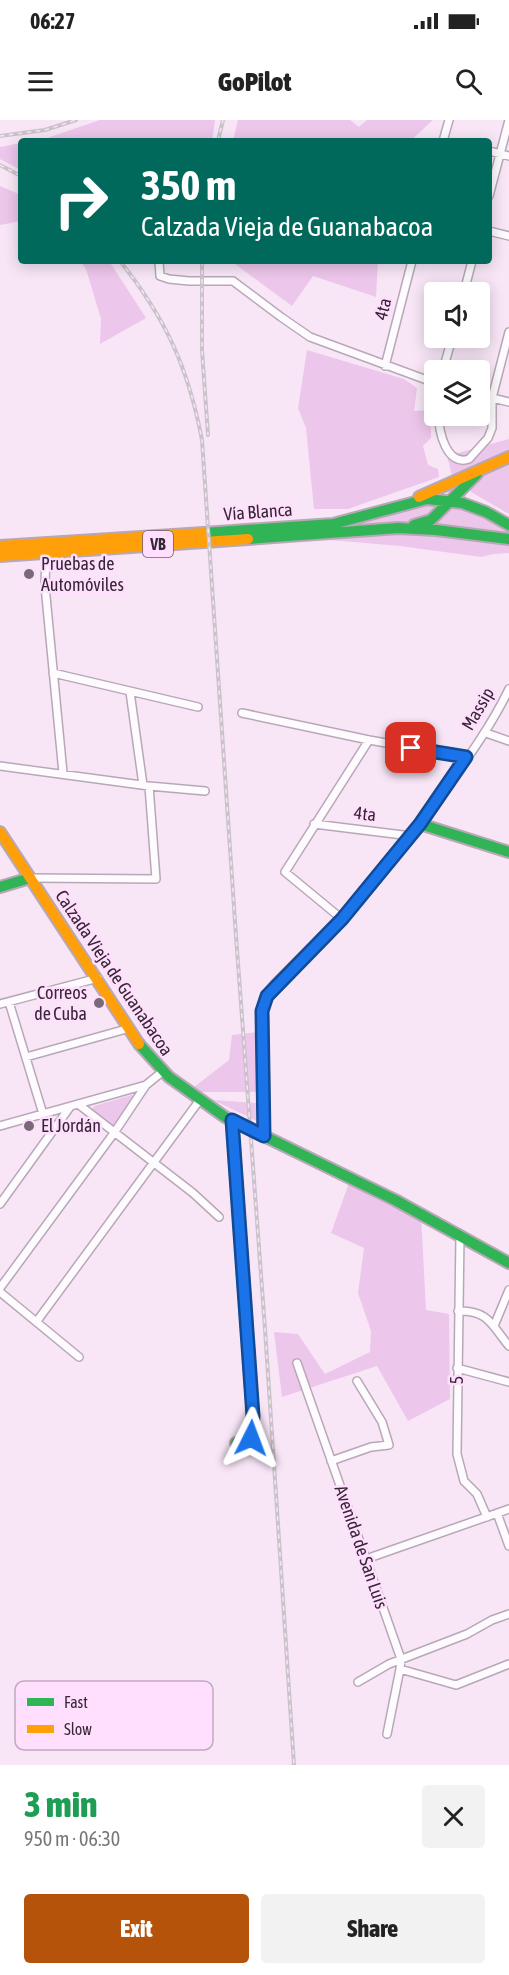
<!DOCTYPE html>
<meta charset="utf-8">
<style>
body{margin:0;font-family:"Asap Condensed",sans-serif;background:#f2f2f2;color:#222;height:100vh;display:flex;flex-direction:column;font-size:22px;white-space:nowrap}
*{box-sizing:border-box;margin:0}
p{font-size:20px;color:#767676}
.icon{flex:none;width:33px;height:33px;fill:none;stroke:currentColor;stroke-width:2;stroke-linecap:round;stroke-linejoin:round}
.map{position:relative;height:1645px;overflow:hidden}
.details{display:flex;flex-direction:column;background:#fff;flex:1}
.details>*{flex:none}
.guide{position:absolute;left:18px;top:18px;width:474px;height:126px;border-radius:6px;box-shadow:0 3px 15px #0003;background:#00695c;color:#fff;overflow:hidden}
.fabs{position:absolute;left:424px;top:162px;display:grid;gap:12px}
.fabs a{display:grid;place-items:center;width:66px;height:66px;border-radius:6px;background:#fff;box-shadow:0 3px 15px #0003;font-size:30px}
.pin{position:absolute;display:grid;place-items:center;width:51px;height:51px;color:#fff;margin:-26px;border-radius:12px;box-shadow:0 3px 9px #0006}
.me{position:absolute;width:66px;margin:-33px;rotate:3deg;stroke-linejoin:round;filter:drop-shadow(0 0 4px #0008)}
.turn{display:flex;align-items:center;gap:21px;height:126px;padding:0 24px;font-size:27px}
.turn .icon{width:78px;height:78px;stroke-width:2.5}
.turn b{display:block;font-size:42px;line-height:51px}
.round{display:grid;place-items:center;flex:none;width:63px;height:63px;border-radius:6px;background:#f2f2f2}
.head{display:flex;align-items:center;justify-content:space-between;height:102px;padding:0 24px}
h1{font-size:36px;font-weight:800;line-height:45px;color:#1e9e55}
.primary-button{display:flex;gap:12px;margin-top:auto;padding:12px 24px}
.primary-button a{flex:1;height:69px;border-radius:6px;background:#b45309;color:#fff;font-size:24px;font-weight:800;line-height:69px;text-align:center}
.primary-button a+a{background:#f2f2f2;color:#222}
.status{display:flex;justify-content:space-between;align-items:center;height:42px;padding:0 30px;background:#fff;direction:ltr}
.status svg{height:16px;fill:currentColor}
header{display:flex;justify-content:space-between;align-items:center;height:78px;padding:0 24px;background:#fff;font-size:27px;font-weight:800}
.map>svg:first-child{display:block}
.grass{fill:#edc6eb}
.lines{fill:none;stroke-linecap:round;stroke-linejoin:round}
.street-casing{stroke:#b8a8b7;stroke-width:10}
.fast-casing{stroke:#b8a8b7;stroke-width:14}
.slow-casing{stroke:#b8a8b7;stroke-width:14}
.street{stroke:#fefbfe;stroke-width:7}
.fast{stroke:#30b455;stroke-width:10}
.slow{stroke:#ff9f0a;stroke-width:10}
.rail-casing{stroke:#c8c4c8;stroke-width:4}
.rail{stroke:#ffdffd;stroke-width:1.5;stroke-dasharray:4.5;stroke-linecap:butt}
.route-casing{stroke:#114b97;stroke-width:15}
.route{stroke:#1a73e8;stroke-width:10}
.poi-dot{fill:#7a6a79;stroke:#ffdffd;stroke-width:2}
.labels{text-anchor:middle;stroke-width:5;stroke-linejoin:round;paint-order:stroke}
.shield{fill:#ffdffd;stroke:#725e71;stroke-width:1.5}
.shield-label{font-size:16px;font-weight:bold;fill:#362735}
.street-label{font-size:18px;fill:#362735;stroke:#ffdffd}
.poi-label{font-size:18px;fill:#362735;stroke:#ffdffd;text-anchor:start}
.key{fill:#ffdffd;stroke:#c3a8c1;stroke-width:1.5}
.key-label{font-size:16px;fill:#362735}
</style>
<div class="status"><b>06:27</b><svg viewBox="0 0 49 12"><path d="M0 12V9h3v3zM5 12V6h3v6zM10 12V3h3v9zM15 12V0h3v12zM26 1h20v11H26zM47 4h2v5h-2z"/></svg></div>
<header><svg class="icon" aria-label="menu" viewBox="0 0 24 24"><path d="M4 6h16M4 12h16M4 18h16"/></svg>GoPilot<svg class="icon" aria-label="search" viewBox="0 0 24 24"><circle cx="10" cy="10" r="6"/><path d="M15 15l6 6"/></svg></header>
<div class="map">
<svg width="509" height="1645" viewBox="0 0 509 1645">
<rect width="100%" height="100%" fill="#f8e6f7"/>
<path class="grass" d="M100,0H215L212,21H32L47,18Z
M238,0H350L359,7L367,0H433L410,21H233Z
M21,23V50L0,39V27Z
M0,66L21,75V101L0,105Z
M80,141H109L146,198L100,224L101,199L86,149Z
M231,141H378L376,177L313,156L292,186Z
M307,230L404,259L417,268L414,291L431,290V318L423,326L428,345L438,349L439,357L348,389H314L306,308L298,288Z
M509,319V330L452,356L447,336Z
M509,341V394L471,372C467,356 497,347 509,341Z
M415,384H444L423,401L350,407Z
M451,385C473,390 491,398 509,411V416L435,405Z
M428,413L509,422V433L493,434L481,437L400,426L318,419Z
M258,912L259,972H201L194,967L229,940L232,915Z
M132,975L134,976L115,1006H112L92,989L94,986Z
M213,980L257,983L260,990L261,1003Z
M350,1060L421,1094L426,1190L449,1194L450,1279L408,1301L377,1246L282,1277L274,1212L298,1214L325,1254L370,1232L371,1211L358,1173L364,1128L331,1113Z"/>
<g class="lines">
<defs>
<path id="street" d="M443,21L449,0
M489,31L509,36
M489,76L509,0
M489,111L509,116
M159,141L160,156L169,159L189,161H233L281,197L310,217L435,263
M464,172L472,141
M385,246L412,141
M443,250L452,218
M480,275L509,282
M439,296C438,311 447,347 469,339L488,318L492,308V278L509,212
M46,432L45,466L63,653
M53,553L198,587
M130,572L143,665
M242,593L369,620L466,637
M486,613L509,621
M0,646L149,666L205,671
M314,704L411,716
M420,704C451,660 486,617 509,569
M30,758L156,759L149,666
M342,799L285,752L369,620
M9,882L43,994L51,1012
M0,884L98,858
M26,937L130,908
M78,984L193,1073L219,1097
M0,1006L146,965L162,952
M0,1084L70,987
M460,1115L457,1334L464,1361L477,1374L487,1397
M0,1168L114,1013L146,965
M0,1172L79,1237
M458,1191C489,1190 492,1206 509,1226
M37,1201L199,981
M494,1206L509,1170
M297,1243L401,1539L400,1549L387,1614
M457,1248L509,1262
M331,1341L371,1327L389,1325L382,1302L357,1261
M497,1393L509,1426
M366,1439L509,1389
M400,1549L456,1565L509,1544
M358,1562L389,1544L467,1514L492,1500L509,1494"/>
<path id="fast" d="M414,405L431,400L477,354
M204,413L333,404L427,379L462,383L486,392L509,405
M248,419L398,408L436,410L509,419
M0,767L30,758
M139,924L169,957L225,997L395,1080L509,1143
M232,1000L253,1296L251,1318L244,1323H236
M264,1016L262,891L267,876L276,865L342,799L420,704L509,732"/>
<path id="slow" d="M419,377L509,337
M0,426L204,413
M0,436L248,419
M0,712L139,924"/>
</defs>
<use href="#street" class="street-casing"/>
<use href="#fast" class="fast-casing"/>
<use href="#slow" class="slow-casing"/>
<use href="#street" class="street"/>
<use href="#fast" class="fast"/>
<use href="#slow" class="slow"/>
<defs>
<path id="rail" d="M0,16L45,10L76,0
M218,21L223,0
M0,45L21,56
M120,141C166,199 188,247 202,320L236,816L265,1209L294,1645
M202,141V230L208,315"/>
</defs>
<use href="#rail" class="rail-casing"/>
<use href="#rail" class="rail"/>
</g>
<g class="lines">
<defs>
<path id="route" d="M251,1318L253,1296L232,1000L264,1016L262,891L267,876L342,799L420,704L466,637L411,628"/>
</defs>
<use href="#route" class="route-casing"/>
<use href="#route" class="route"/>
</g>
<g class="poi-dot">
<circle cx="29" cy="454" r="6"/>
<circle cx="99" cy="883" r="6"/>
<circle cx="29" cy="1006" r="6"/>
</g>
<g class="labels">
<rect class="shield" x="143" y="411" width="30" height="26" rx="4.5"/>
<g class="shield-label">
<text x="158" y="430">VB</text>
</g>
<g class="street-label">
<text transform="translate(383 189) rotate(-76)" y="6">4ta</text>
<text transform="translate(258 392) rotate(-4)" y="6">Vía Blanca</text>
<text transform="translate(478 589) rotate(-60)" y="6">Massip</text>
<text transform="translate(365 694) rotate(7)" y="6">4ta</text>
<text transform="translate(114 853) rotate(56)" y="6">Calzada Vieja de Guanabacoa</text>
<text transform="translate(457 1260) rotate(-90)" y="6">5</text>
<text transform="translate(361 1427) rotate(71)" y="6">Avenida de San Luis</text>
</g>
<g class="poi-label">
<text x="41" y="450">Pruebas de<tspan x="41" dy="21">Automóviles</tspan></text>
<text x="87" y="879" text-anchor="end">Correos<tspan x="87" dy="21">de Cuba</tspan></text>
<text x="41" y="1012">El Jordán</text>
</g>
</g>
<rect x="15" y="1561" width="198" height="69" rx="9" class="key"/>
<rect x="27" y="1578" width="27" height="8" fill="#30b455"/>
<rect x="27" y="1605" width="27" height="8" fill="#ff9f0a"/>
<g class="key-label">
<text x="64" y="1588">Fast</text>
<text x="64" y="1615">Slow</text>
</g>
</svg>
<div class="fabs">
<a><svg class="icon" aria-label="sound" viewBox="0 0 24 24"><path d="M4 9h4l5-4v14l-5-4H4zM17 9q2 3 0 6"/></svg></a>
<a><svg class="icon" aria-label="layers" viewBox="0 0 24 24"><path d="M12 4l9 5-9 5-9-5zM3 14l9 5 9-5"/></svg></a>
</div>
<div class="pin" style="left:411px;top:628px;background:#d93025"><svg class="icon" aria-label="arrive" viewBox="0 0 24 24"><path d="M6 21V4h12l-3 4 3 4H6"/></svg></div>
<svg class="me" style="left:251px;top:1318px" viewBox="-20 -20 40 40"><path d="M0-17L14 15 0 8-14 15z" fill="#1a73e8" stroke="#fff" stroke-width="4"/></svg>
<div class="guide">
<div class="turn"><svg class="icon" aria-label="right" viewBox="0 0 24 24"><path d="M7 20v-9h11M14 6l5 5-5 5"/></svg><div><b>350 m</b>Calzada Vieja de Guanabacoa</div></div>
</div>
</div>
<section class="details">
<div class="head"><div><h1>3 min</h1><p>950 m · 06:30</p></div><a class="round"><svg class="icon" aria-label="close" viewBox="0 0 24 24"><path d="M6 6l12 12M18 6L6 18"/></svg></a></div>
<div class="primary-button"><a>Exit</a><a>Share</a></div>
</section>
